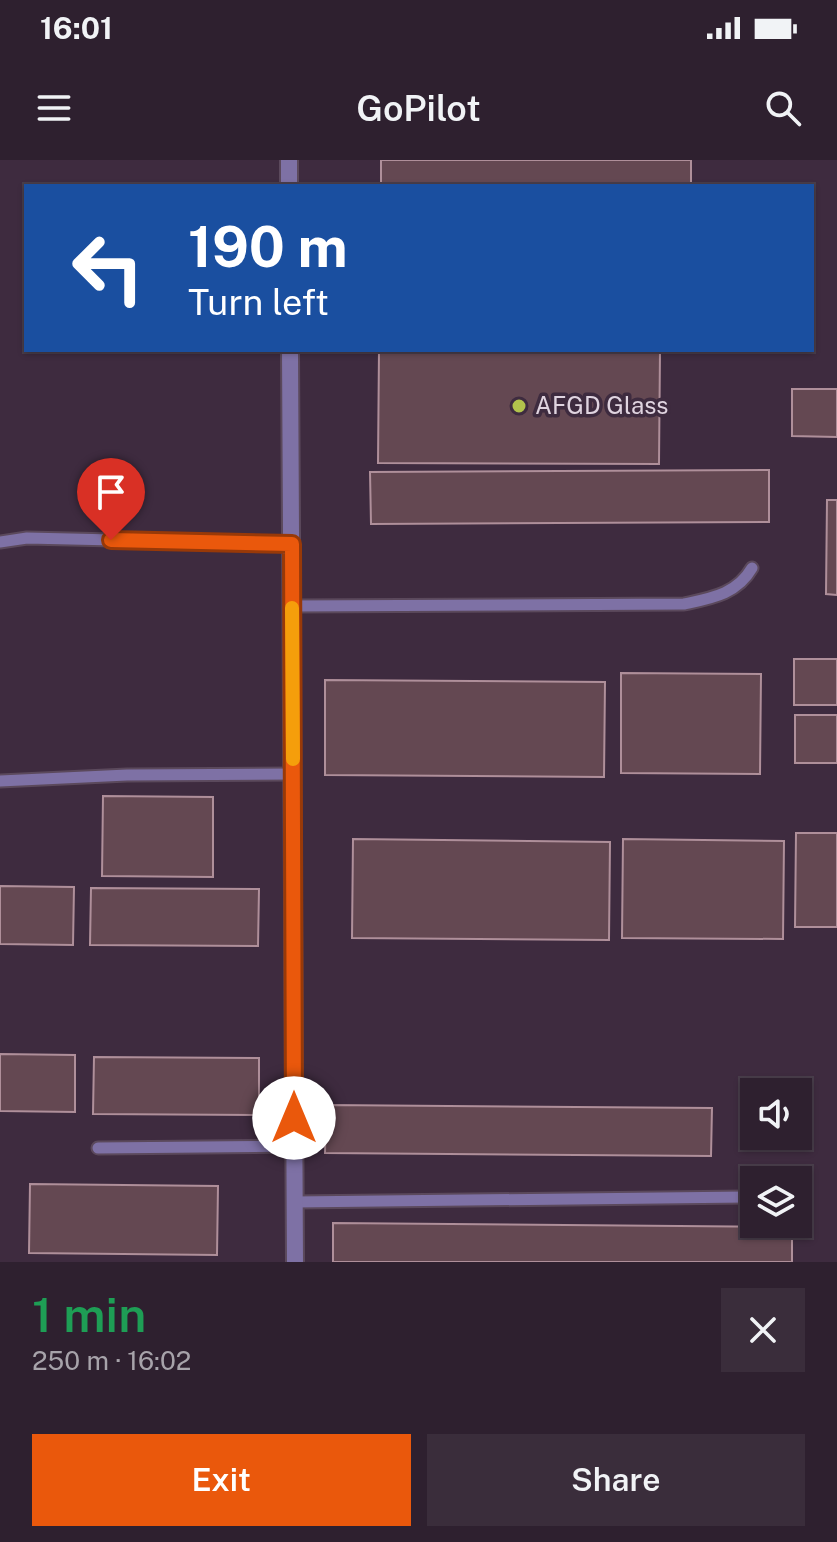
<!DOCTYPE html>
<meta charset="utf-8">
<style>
body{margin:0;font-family:"Public Sans",sans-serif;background:#3a2d3b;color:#f1f3f6;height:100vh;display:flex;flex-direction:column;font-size:30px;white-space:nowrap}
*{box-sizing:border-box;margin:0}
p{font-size:26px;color:#a7a3aa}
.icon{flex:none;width:44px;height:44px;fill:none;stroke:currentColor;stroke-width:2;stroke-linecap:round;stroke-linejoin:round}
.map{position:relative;height:1102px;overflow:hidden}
.details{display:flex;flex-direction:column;background:#2e202f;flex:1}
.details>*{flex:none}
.top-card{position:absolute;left:24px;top:24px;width:790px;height:168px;border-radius:0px;box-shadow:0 2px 6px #0004,0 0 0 2px #493e4b;background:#1a4fa0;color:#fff;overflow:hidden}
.fabs{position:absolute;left:740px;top:918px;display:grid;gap:16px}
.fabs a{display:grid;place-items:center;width:72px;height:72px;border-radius:0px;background:#2e202f;box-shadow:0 2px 6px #0004,0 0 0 2px #493e4b;font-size:40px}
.pin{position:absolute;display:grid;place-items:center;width:68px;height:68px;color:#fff;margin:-82px -34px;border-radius:50% 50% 50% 0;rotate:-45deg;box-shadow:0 0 8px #0007}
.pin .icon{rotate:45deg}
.me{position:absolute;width:88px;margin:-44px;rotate:0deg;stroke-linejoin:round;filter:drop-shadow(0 0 6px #0008)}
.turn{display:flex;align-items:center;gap:28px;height:168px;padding:0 32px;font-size:36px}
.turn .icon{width:104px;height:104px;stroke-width:2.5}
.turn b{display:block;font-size:56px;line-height:68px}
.round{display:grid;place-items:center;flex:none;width:84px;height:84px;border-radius:0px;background:#3a2d3b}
.summary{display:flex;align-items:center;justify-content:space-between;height:136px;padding:0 32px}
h1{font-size:48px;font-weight:600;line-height:60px;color:#1e9e55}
.button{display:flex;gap:16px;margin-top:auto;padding:16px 32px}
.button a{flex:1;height:92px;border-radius:0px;background:#ea580c;color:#fff;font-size:32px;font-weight:600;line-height:92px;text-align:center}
.button a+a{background:#3a2d3b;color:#f1f3f6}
.status{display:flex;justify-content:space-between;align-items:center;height:56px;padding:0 40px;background:#2e202f;direction:ltr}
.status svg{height:22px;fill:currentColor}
header{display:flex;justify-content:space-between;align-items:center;height:104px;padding:0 32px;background:#2e202f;font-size:36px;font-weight:600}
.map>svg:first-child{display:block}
.building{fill:#644852;stroke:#af8f9a;stroke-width:2}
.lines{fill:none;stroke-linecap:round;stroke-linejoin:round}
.service-casing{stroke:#5b495c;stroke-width:15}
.minor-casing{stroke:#5b495c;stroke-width:20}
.service{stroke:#7e71a5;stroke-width:11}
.minor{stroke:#7e71a5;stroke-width:16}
.route-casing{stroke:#983908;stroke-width:20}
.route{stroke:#ea580c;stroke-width:14}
.slow{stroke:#f59e0b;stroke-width:14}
.poi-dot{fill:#b2c34c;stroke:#3e2b3f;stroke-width:3}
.labels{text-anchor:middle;stroke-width:7;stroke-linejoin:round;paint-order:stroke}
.poi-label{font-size:24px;fill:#e0d4e0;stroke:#3e2b3f;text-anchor:start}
</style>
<div class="status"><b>16:01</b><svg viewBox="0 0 49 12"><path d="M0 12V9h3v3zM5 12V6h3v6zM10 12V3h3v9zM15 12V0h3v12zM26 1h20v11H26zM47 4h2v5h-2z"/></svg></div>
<header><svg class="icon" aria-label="menu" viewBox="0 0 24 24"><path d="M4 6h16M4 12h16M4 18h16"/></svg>GoPilot<svg class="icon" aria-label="search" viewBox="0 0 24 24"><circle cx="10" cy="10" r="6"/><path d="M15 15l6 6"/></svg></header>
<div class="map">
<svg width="837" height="1102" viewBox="0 0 837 1102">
<rect width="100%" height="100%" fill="#3e2b3f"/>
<path class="building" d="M381,0H691V26H381Z
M379,190H660L659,304L378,303Z
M792,229H837V277L792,276Z
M769,310V362L371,364L370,312Z
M827,340H837V435L826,434Z
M794,499H837V545H794Z
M621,513L761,514L760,614L621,613Z
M325,520L605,522L604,617L325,615Z
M795,555H837V603H795Z
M103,636L213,637V717L102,716Z
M796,673H837V767H795Z
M353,679L610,682L609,780L352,778Z
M623,679L784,681L783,779L622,778Z
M0,726L74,727L73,785L0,784Z
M91,728L259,729L258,786L90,785Z
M0,894L75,895V952L0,951Z
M94,897L259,898V955L93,954Z
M326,945L712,948L711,996L325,993Z
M30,1024L218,1026L217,1095L29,1093Z
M333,1063L792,1067V1102H333Z"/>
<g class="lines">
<defs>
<path id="service" d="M0,382L27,378L292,384
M292,446L684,444C712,438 737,434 752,408
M0,621L127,615L293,614
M98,988L294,986
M295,1042L746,1037"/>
<path id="minor" d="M289,0V26
M290,190L295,1102"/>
</defs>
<use href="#service" class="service-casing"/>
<use href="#minor" class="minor-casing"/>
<use href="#service" class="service"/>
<use href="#minor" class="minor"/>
</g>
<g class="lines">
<defs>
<path id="route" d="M111,380L292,384L294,958"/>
</defs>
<use href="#route" class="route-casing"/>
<use href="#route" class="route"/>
<path class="slow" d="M292,448L293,599"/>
</g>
<circle class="poi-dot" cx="519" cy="246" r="8"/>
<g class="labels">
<g class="poi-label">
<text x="535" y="254">AFGD Glass</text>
</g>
</g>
</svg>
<div class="fabs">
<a><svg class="icon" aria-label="sound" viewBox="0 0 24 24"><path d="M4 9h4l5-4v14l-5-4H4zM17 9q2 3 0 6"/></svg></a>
<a><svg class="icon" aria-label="layers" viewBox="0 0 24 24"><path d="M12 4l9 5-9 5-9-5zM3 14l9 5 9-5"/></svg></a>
</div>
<div class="pin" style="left:111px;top:380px;background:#d93025"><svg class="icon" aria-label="arrive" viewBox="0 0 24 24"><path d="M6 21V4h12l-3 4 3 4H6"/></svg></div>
<svg class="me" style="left:294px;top:958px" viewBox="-20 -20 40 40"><circle r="19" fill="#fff"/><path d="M0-13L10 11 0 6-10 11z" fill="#ea580c"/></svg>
<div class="top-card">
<div class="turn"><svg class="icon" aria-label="left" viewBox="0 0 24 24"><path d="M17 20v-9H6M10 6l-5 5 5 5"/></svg><div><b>190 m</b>Turn left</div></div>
</div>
</div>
<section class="details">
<div class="summary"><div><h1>1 min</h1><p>250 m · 16:02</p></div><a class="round"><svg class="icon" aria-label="close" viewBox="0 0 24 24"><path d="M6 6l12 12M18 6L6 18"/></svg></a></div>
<div class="button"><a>Exit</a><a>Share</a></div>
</section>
